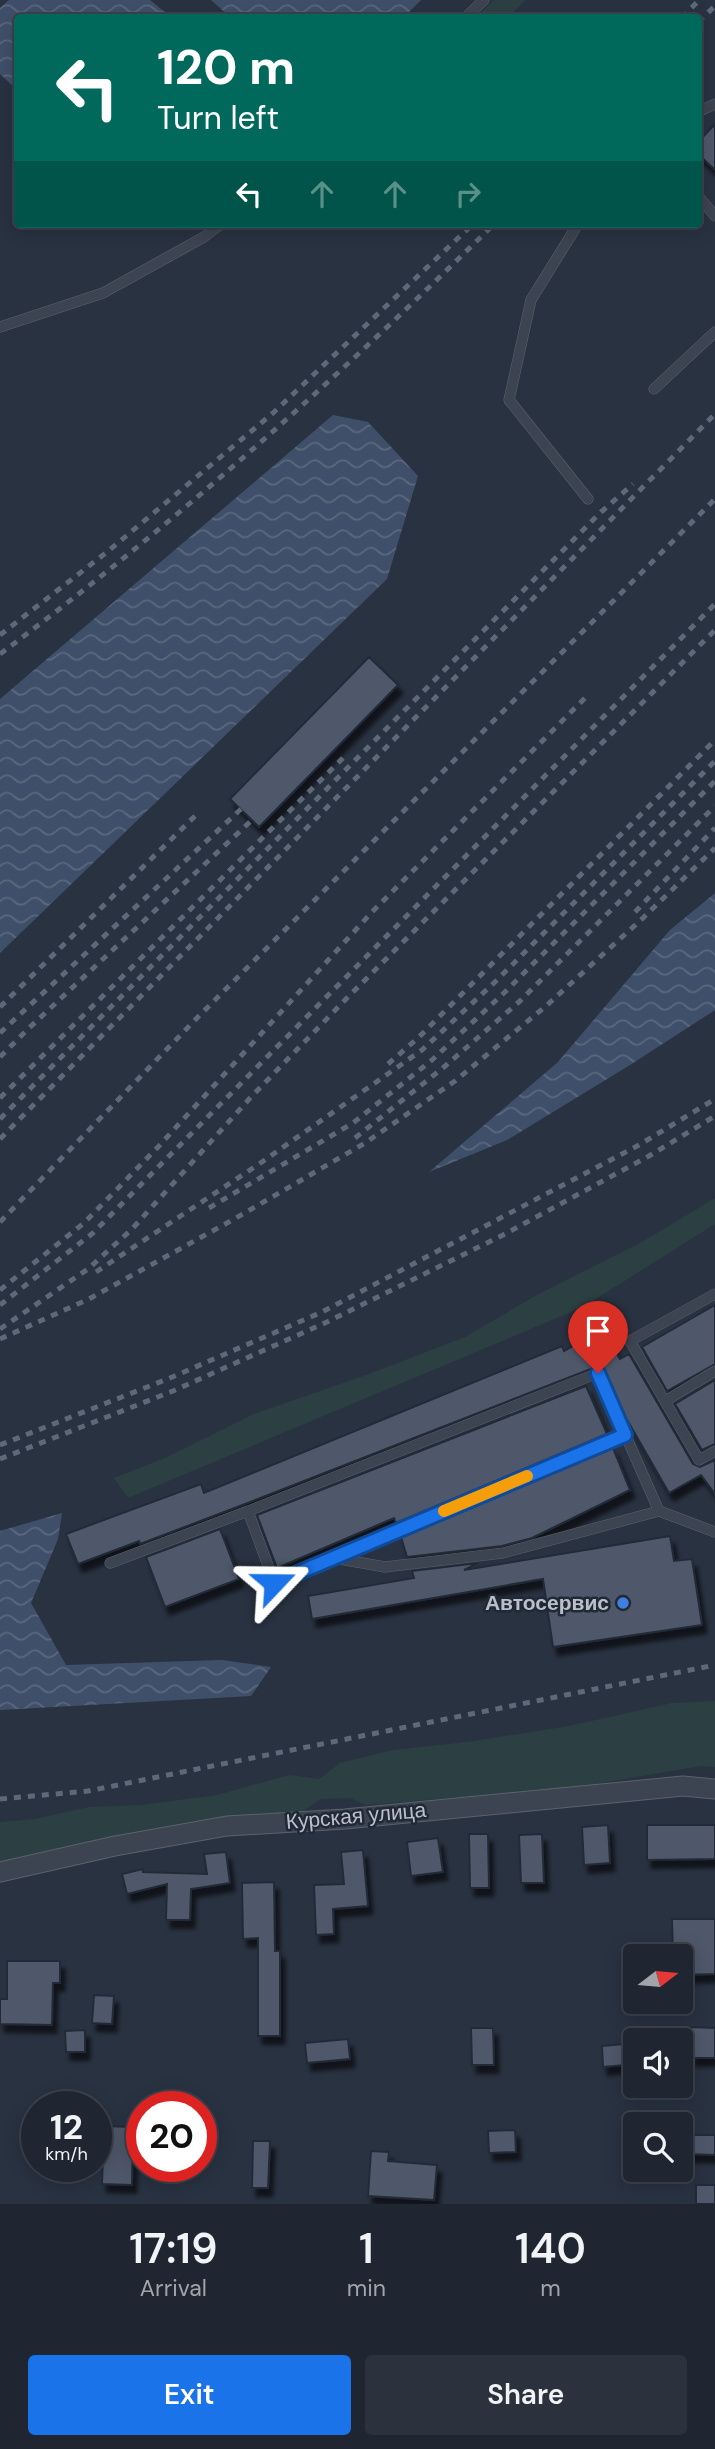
<!DOCTYPE html>
<meta charset="utf-8">
<style>
body{margin:0;font-family:"DM Sans",sans-serif;background:#2c323d;color:#f1f3f6;height:100vh;display:flex;flex-direction:column;font-size:26px;white-space:nowrap}
*{box-sizing:border-box;margin:0}
p{font-size:23px;color:#a1a5ab}
.icon{flex:none;width:38px;height:38px;fill:none;stroke:currentColor;stroke-width:2;stroke-linecap:round;stroke-linejoin:round}
.map{position:relative;height:2204px;overflow:hidden}
.details{display:flex;flex-direction:column;background:#1f2631;flex:1}
.details>*{flex:none}
.guide{position:absolute;left:14px;top:14px;width:688px;height:214px;border-radius:7px;box-shadow:0 4px 18px #0003,0 0 0 2px #3c434d;background:#00695c;color:#fff;overflow:hidden}
.needle{width:46px;rotate:74deg}
.controls{position:absolute;left:623px;top:1944px;display:grid;gap:14px}
.controls a{display:grid;place-items:center;width:70px;height:70px;border-radius:7px;background:#1f2631;box-shadow:0 4px 18px #0003,0 0 0 2px #3c434d;font-size:35px}
.speed{position:absolute;left:21px;top:2091px;display:flex;gap:14px;font-size:35px;font-weight:700;text-align:center}
.speed>*{display:grid;place-content:center;width:91px;height:91px;border-radius:50%;background:#1f2631;box-shadow:0 4px 18px #0003,0 0 0 2px #3c434d;line-height:1}
.speed small{font-size:18px;font-weight:400}
.speed .limit{border:10px solid #d22;background:#fff;color:#111}
.pin{position:absolute;display:grid;place-items:center;width:60px;height:60px;color:#fff;margin:-72px -30px;border-radius:50% 50% 50% 0;rotate:-45deg;box-shadow:0 0 7px #0007}
.pin .icon{rotate:45deg}
.me{position:absolute;width:77px;margin:-38px;rotate:67deg;stroke-linejoin:round;filter:drop-shadow(0 0 5px #0008)}
.turn{display:flex;align-items:center;gap:24px;height:147px;padding:0 28px;font-size:32px}
.turn .icon{width:91px;height:91px;stroke-width:2.5}
.turn b{display:block;font-size:49px;line-height:60px}
.lanes{display:flex;align-items:center;height:66px;padding:0 28px;background:#0003;justify-content:center;gap:35px;direction:ltr}
.lanes .off{opacity:.35}
.eta{display:flex;justify-content:space-evenly;align-items:center;height:119px;text-align:center}
.eta b{font-size:42px;font-weight:600;line-height:49px}
.action{display:flex;gap:14px;margin-top:auto;padding:14px 28px}
.action a{flex:1;height:80px;border-radius:7px;background:#1a73e8;color:#fff;font-size:28px;font-weight:600;line-height:80px;text-align:center}
.action a+a{background:#2c323d;color:#f1f3f6}
.map>svg:first-child{display:block}
.green{fill:#2c4043}
.water{fill:url(#water-waves)}
.building{fill:#4f596a;stroke:#232b38;stroke-width:2;filter:url(#shadow)}
.lines{fill:none;stroke-linecap:round;stroke-linejoin:round}
.lane-casing{stroke:#5b626e;stroke-width:11}
.street-casing{stroke:#5b626e;stroke-width:21}
.lane{stroke:#3d4451;stroke-width:10}
.street{stroke:#3d4451;stroke-width:19}
.rail{stroke:#5f6878;stroke-width:5;stroke-dasharray:7 7;stroke-linecap:butt}
.route-casing{stroke:#114b97;stroke-width:18}
.route{stroke:#1a73e8;stroke-width:12}
.slow{stroke:#f59e0b;stroke-width:12}
.shop-dot{fill:#3f7fe0;stroke:#212936;stroke-width:2.5}
.labels{text-anchor:middle;stroke-width:5;stroke-linejoin:round;paint-order:stroke}
.poi-label{font-size:21px;font-weight:bold;fill:#bac0cb;stroke:#212936;text-anchor:end}
.street-label{font-size:21px;fill:#bac0cb;stroke:#212936}
</style>
<div class="map">
<svg width="715" height="2204" viewBox="0 0 715 2204">
<defs>
<pattern id="water-waves" width="16" height="10" patternUnits="userSpaceOnUse" patternTransform="scale(1.75)"><rect width="16" height="10" fill="#404f69"/><path d="M0 5q4-4 8 0t8 0" fill="none" stroke="#5a677d"/></pattern>
<filter id="shadow"><feDropShadow dx="4.5" dy="8" stdDeviation="2" flood-color="#0009"/></filter>
</defs>
<rect width="100%" height="100%" fill="#293241"/>
<path class="green" d="M494,0H525L509,17H476Z
M715,1198V1224L583,1307L128,1498L114,1478L165,1458L254,1414L369,1374L465,1337L535,1296L642,1242Z
M715,1701V1767L701,1766L572,1788L366,1805L350,1798L320,1799L298,1815L231,1816L0,1866V1822L35,1819L89,1807L142,1805L217,1795L290,1775L319,1779L340,1763L393,1750L468,1742L569,1726L672,1703Z"/>
<path class="water" d="M9,0H150L171,17L18,18L17,90L0,74V8Z
M211,0H421L403,18L230,17Z
M333,415L368,422L418,476L387,579L0,953V699Z
M715,893V1010L630,1065L507,1140L429,1172L558,1062L670,930Z
M62,1513L58,1539L31,1603L66,1665L222,1660L271,1667L251,1696L0,1710V1531Z"/>
<path class="building" d="M715,124V170L698,154V142Z
M369,657L398,685L259,827L230,799Z
M715,1305V1364L667,1391L642,1347Z
M602,1329L620,1359L629,1354L693,1464L700,1467L715,1460V1494L701,1475L669,1493L626,1418L605,1370L598,1366L245,1504L140,1544L139,1541L78,1564L66,1534L201,1484L204,1493L562,1346L564,1351Z
M715,1380V1444L702,1450L675,1404Z
M586,1386L607,1434L396,1523L394,1518L277,1568L257,1515Z
M613,1448L630,1490L532,1538L502,1546L407,1557L401,1537Z
M220,1529L239,1579L165,1607L146,1557Z
M670,1536L674,1561L692,1559L702,1625L553,1647L543,1579L312,1619L308,1596L414,1578L412,1571L478,1563L464,1570Z
M608,1825L610,1863L584,1865L582,1827Z
M647,1825H715V1859L647,1860Z
M469,1834H488L489,1888H470Z
M542,1834L544,1883H521L519,1835Z
M438,1838L443,1872L411,1876L407,1842Z
M363,1850L368,1906L333,1909L334,1934L316,1935L314,1885L344,1884L341,1852Z
M226,1852L230,1883L191,1889L190,1920H166L167,1884L127,1894L122,1874L143,1869V1872L207,1874L204,1854Z
M274,1882L275,1951H280V2036H258V1938L243,1939L242,1883Z
M672,1919H715V1974L681,1975V1956H673Z
M7,1961H60V1983H53L52,2025L0,2024V1999H7Z
M94,1995L114,1996L112,2024L92,2023Z
M691,2027L715,2028V2058H691Z
M471,2028H493L494,2065H472Z
M85,2030V2052H66L65,2031Z
M348,2039L350,2059L307,2063L305,2043Z
M635,2043V2064L603,2067L602,2046Z
M104,2126L133,2127L132,2185L102,2184Z
M515,2130L516,2152L489,2153L488,2131Z
M686,2135H715V2155L686,2154Z
M253,2141H270L268,2188H252Z
M371,2151L389,2152L388,2161L437,2165L434,2200L368,2196Z
M696,2185H715V2204H696Z"/>
<g class="lines">
<defs>
<path id="lane" d="M465,18L484,0
M698,112L715,104
M698,196L715,216
M578,224L531,300L509,400L588,499
M0,327L103,293L204,237L221,224
M654,389L715,332
M715,1294L630,1341L699,1460L715,1451
M665,1401L715,1371
M625,1435L274,1582L248,1511L598,1373L659,1511L715,1532
M334,1558L385,1567L503,1553L659,1511
M110,1563L248,1511"/>
<path id="street" d="M0,1872L115,1846L227,1826L345,1819L683,1786L715,1789"/>
</defs>
<use href="#lane" class="lane-casing"/>
<use href="#street" class="street-casing"/>
<use href="#lane" class="lane"/>
<use href="#street" class="street"/>
<path class="rail" d="M682,18L699,0
M698,22L715,6
M0,635L107,552L273,413L473,224
M0,654C175,524 339,377 494,224
M635,912L715,828
M0,1007L196,815
M0,1033L241,809
M0,1057L28,1029L252,820
M388,1064L418,1038L715,740
M0,1098L343,758
M0,1119L601,512L633,484
M355,1138L444,1067L520,1001L715,806
M0,1139L715,414
M209,1208L353,1123L432,1060L506,991L715,781
M0,1222L197,1018L715,499
M96,1272L259,1164L422,1050L496,981L715,761
M0,1290L84,1223L159,1146L371,913L586,697
M0,1305L93,1233L715,604
M0,1329L88,1269L132,1229L251,1097L347,998L715,630
M0,1339L89,1299L236,1218L365,1143L455,1081L546,1006L643,918L715,848
M0,1445L170,1378L322,1312L639,1145L715,1099
M0,1459L173,1391L327,1322L503,1235L649,1156L715,1116
M0,1799L88,1791L715,1665"/>
</g>
<g class="lines">
<defs>
<path id="route" d="M274,1583L625,1435L598,1373"/>
</defs>
<use href="#route" class="route-casing"/>
<use href="#route" class="route"/>
<path class="slow" d="M444,1511L527,1476"/>
</g>
<circle class="shop-dot" cx="623" cy="1603" r="7"/>
<g class="labels">
<g class="poi-label">
<text x="609" y="1610">Автосервис</text>
</g>
<g class="street-label">
<text transform="translate(356 1816) rotate(-5)" y="7">Курская улица</text>
</g>
</g>
</svg>
<div class="controls">
<a><svg class="needle" viewBox="-14 -14 28 28"><path d="M0-13l5 13h-10z" fill="#e53935"/><path d="M0 13l5-13h-10z" fill="#a1a5ab"/></svg></a>
<a><svg class="icon" aria-label="sound" viewBox="0 0 24 24"><path d="M4 9h4l5-4v14l-5-4H4zM17 9q2 3 0 6"/></svg></a>
<a><svg class="icon" aria-label="search" viewBox="0 0 24 24"><circle cx="10" cy="10" r="6"/><path d="M15 15l6 6"/></svg></a>
</div>
<div class="speed"><div>12<small>km/h</small></div><div class="limit">20</div></div>
<div class="pin" style="left:598px;top:1373px;background:#d93025"><svg class="icon" aria-label="arrive" viewBox="0 0 24 24"><path d="M6 21V4h12l-3 4 3 4H6"/></svg></div>
<svg class="me" style="left:274px;top:1583px" viewBox="-20 -20 40 40"><path d="M0-17L14 15 0 8-14 15z" fill="#1a73e8" stroke="#fff" stroke-width="4"/></svg>
<div class="guide">
<div class="turn"><svg class="icon" aria-label="left" viewBox="0 0 24 24"><path d="M17 20v-9H6M10 6l-5 5 5 5"/></svg><div><b>120 m</b>Turn left</div></div>
<div class="lanes"><svg class="icon" aria-label="left" viewBox="0 0 24 24"><path d="M17 20v-9H6M10 6l-5 5 5 5"/></svg><svg class="icon off" aria-label="ahead" viewBox="0 0 24 24"><path d="M12 20V5M6 11l6-6 6 6"/></svg><svg class="icon off" aria-label="ahead" viewBox="0 0 24 24"><path d="M12 20V5M6 11l6-6 6 6"/></svg><svg class="icon off" aria-label="right" viewBox="0 0 24 24"><path d="M7 20v-9h11M14 6l5 5-5 5"/></svg></div>
</div>
</div>
<section class="details">
<div class="eta">
<div><b>17:19</b><p>Arrival</p></div>
<div><b>1</b><p>min</p></div>
<div><b>140</b><p>m</p></div>
</div>
<div class="action"><a>Exit</a><a>Share</a></div>
</section>
